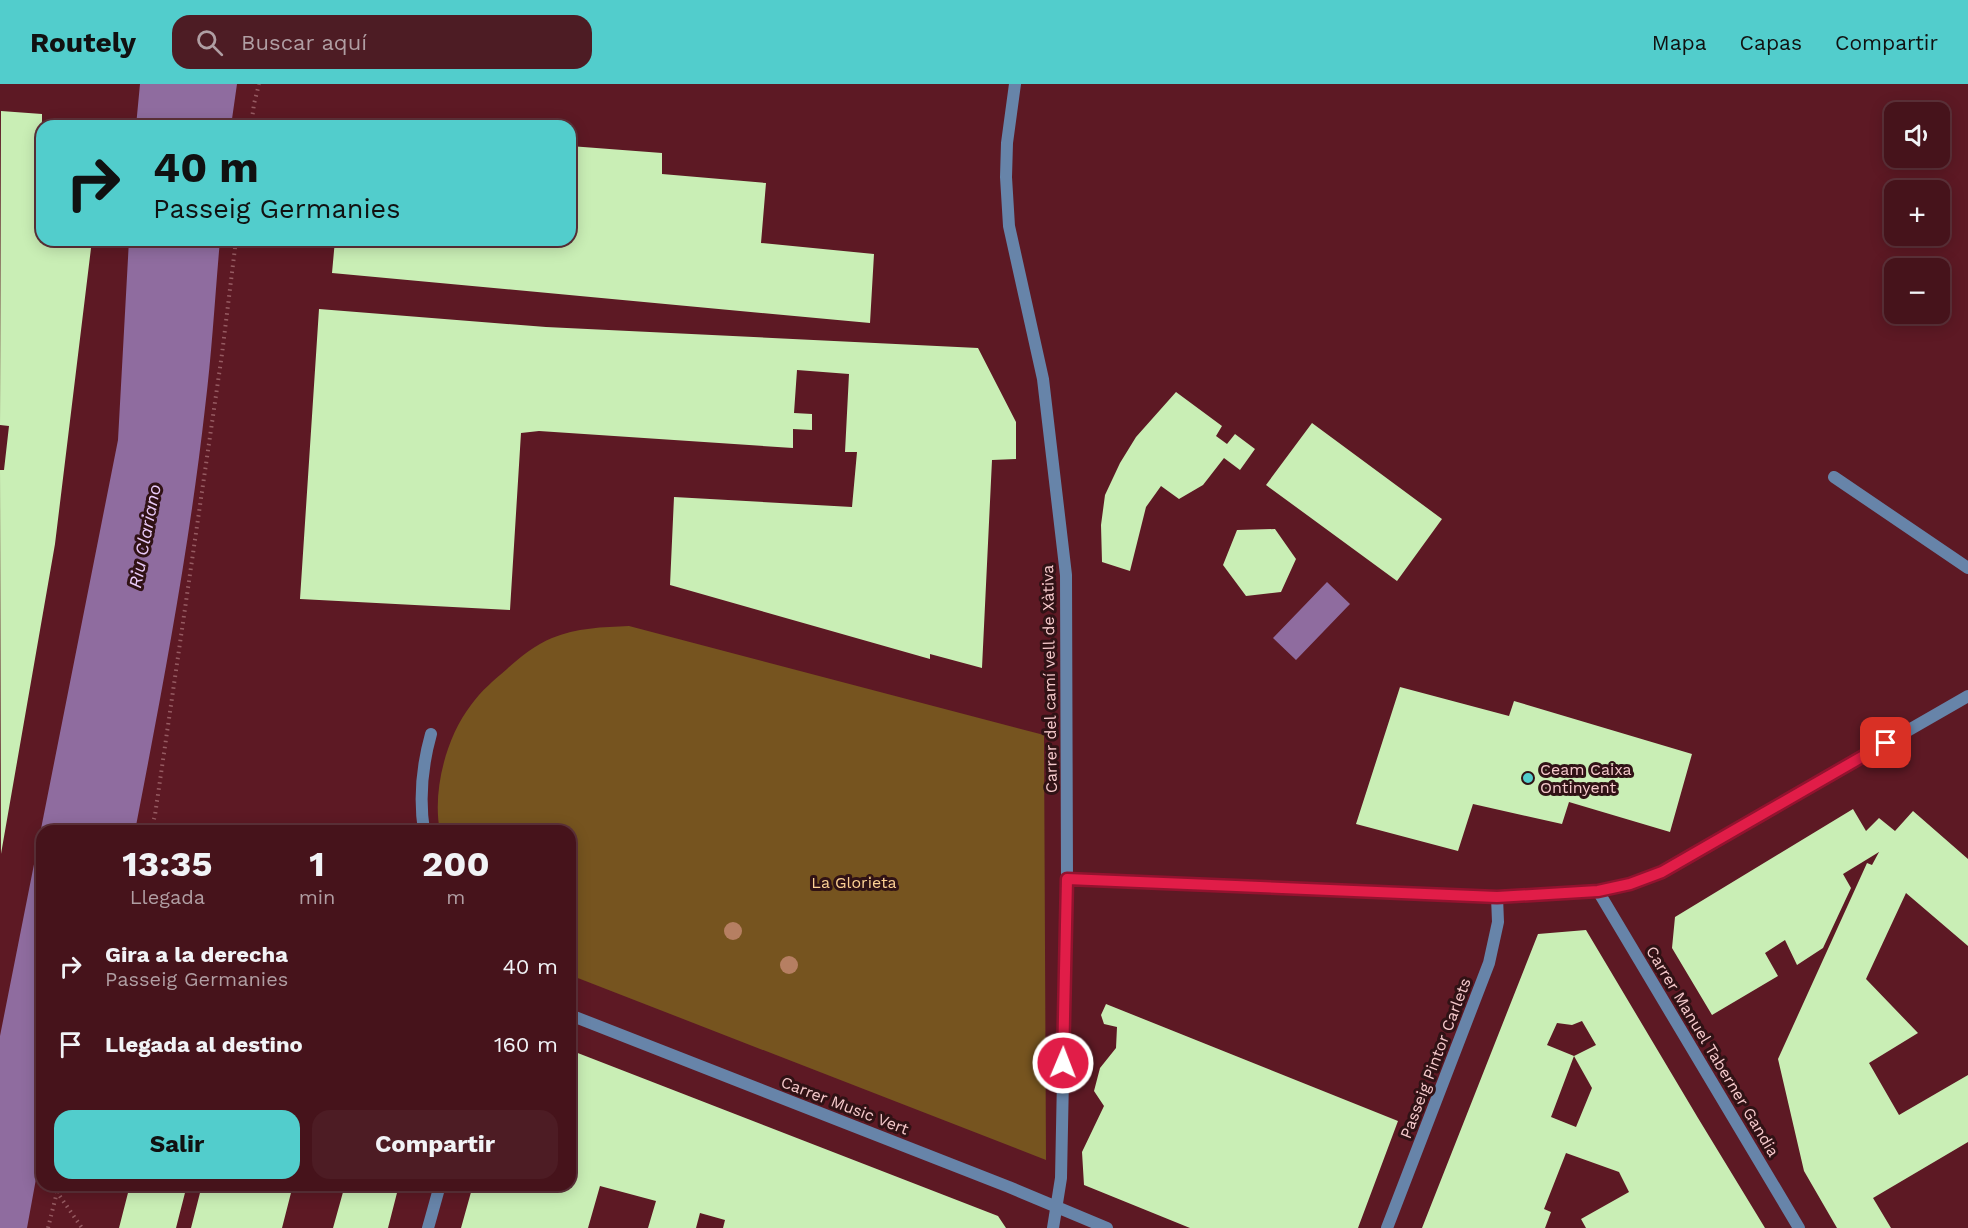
<!DOCTYPE html>
<html lang="es">
<meta charset="utf-8">
<style>
body{margin:0;font-family:"Work Sans",sans-serif;background:#4d1c24;color:#f1f3f6;height:100vh;display:flex;flex-direction:column;font-size:22px;white-space:nowrap}
*{box-sizing:border-box;margin:0}
p{font-size:20px;color:#b09ea3}
.icon{flex:none;width:33px;height:33px;fill:none;stroke:currentColor;stroke-width:2;stroke-linecap:round;stroke-linejoin:round}
.map{position:relative;flex:1;overflow:hidden}
.details{position:absolute;left:36px;top:741px;width:540px;height:366px;display:flex;flex-direction:column;background:#46131b;border-radius:18px;box-shadow:0 3px 15px #0003,0 0 0 2px #5e323a}
.details>*{flex:none}
.banner{position:absolute;left:36px;top:36px;width:540px;height:126px;border-radius:18px;box-shadow:0 3px 15px #0003,0 0 0 2px #5e323a;background:#52cdcc;color:#111;overflow:hidden}
.buttons{position:absolute;left:1884px;top:18px;display:grid;gap:12px}
.buttons a{display:grid;place-items:center;width:66px;height:66px;border-radius:12px;background:#46131b;box-shadow:0 3px 15px #0003,0 0 0 2px #5e323a;font-size:30px}
.pin{position:absolute;display:grid;place-items:center;width:51px;height:51px;color:#fff;margin:-26px;border-radius:12px;box-shadow:0 3px 9px #0006}
.me{position:absolute;width:66px;margin:-33px;rotate:1deg;stroke-linejoin:round;filter:drop-shadow(0 0 4px #0008)}
.turn{display:flex;align-items:center;gap:21px;height:126px;padding:0 18px;font-size:27px}
.turn .icon{width:78px;height:78px;stroke-width:2.5}
.turn b{display:block;font-size:42px;line-height:51px}
.eta{display:flex;justify-content:space-evenly;align-items:center;height:102px;text-align:center}
.eta b{font-size:36px;font-weight:700;line-height:42px}
.button{display:flex;gap:12px;margin-top:auto;padding:12px 18px}
.button a{flex:1;height:69px;border-radius:18px;background:#52cdcc;color:#111;font-size:24px;font-weight:700;line-height:69px;text-align:center}
.button a+a{background:#4d1c24;color:#f1f3f6}
ul{padding:0;list-style:none}
li{display:flex;align-items:center;gap:18px;height:78px;padding:0 18px}
li div{flex:1}
li b{display:block;font-size:22px}
li em{font-style:normal}
header{display:flex;align-items:center;gap:36px;box-sizing:border-box;height:84px;padding:0 30px;background:#52cdcc;color:#111}
header strong{font-size:28px}
nav{display:flex;gap:33px;margin-inline-start:auto;font-size:21px}
.search{width:420px;height:54px;background:#4d1c24;display:flex;align-items:center;gap:15px;box-sizing:border-box;padding:0 21px;border-radius:18px;color:#b09ea3;font-size:22px}
.map>svg:first-child{display:block}
.green{fill:#76541f}
.water{fill:#8f6c9f}
.building{fill:#c9eeb5;fill-rule:evenodd}
.lines{fill:none;stroke-linecap:round;stroke-linejoin:round}
.path{stroke:#965b62;stroke-width:4;stroke-dasharray:1.5 4.5;stroke-linecap:butt}
.lane{stroke:#6784a9;stroke-width:12}
.street{stroke:#6784a9;stroke-width:12}
.tree{fill:#b67f62}
.route-casing{stroke:#92132f;stroke-width:15}
.route{stroke:#e11d48;stroke-width:10}
.poi-dot{fill:#52cdcc;stroke:#301215;stroke-width:2}
.labels{text-anchor:middle;stroke-width:6;stroke-linejoin:round;paint-order:stroke}
.street-label{font-size:16px;fill:#f6cacc;stroke:#301215}
.poi-label{font-size:16px;fill:#f6cacc;stroke:#301215;text-anchor:start}
.park-label{font-size:16px;fill:#fed295;stroke:#301215}
.water-label{font-size:18px;font-style:italic;fill:#eacbf9;stroke:#301215}
</style>
<header>
<strong>Routely</strong>
<div class="search"><svg class="icon" aria-label="search" viewBox="0 0 24 24"><circle cx="10" cy="10" r="6"/><path d="M15 15l6 6"/></svg>Buscar aquí</div>
<nav><a>Mapa</a><a>Capas</a><a>Compartir</a></nav>
</header>
<div class="map">
<svg width="1968" height="1144" viewBox="0 0 1968 1144">
<rect width="100%" height="100%" fill="#5d1924"/>
<path class="green" d="M629,542L1044,651L1046,1076L570,891V747H440C432,708 446,653 471,621C481,607 494,596 507,585C520,573 535,561 552,554C576,544 603,543 629,542Z"/>
<path class="water" d="M140,0H237L231,42H136Z
M129,156H220C215,212 212,268 205,324C189,466 162,607 135,747H42V1062L27,1144H0V952L118,356Z
M1327,498L1350,520L1296,576L1273,554Z"/>
<path class="building" d="M1,27L42,30V156H92L55,460L1,770L0,386H4L9,342L0,341Z
M570,62L662,69V90L766,99L761,159L874,170L870,239L332,189L335,156H570Z
M319,225L546,243L978,264L1016,338V375L992,376L982,584L930,570V575L670,501L674,413L852,423L857,368H845L849,290L797,286L794,329L812,330V346L793,345V364L539,347L521,349L510,526L300,515Z
M1176,308L1222,342L1216,352L1227,360L1235,350L1255,365L1240,386L1224,374L1203,401L1179,415L1161,402L1146,423L1130,487L1102,478L1101,441L1105,411L1120,379L1136,353Z
M1312,339L1442,435L1397,497L1266,401Z
M1275,445L1296,475L1281,508L1246,512L1223,481L1237,446Z
M1400,603L1509,632L1514,617L1692,670L1670,748L1569,718L1562,740L1473,720L1458,767L1356,740Z
M1853,725L1866,747L1879,734L1895,747L1913,727L1968,775V862L1906,809L1866,895L1918,949L1869,979L1899,1031L1968,991V1058L1873,1114L1891,1144H1837L1804,1087L1778,975L1867,779L1872,781L1879,768L1843,790L1851,804L1823,864L1797,881L1785,856L1765,869L1778,892L1712,931L1672,864L1675,833Z
M1586,846L1698,1034L1765,1144H1586L1581,1135L1629,1108L1619,1088L1566,1069L1544,1125L1551,1128L1545,1144H1422L1538,850ZM1582,937L1596,961L1574,972L1547,961L1557,939L1572,941ZM1574,972L1592,1004L1576,1043L1551,1033Z
M1106,920L1398,1037L1358,1144H1190L1084,1101L1082,1068L1104,1022L1094,1007L1100,984L1116,964L1117,943L1104,940L1101,931Z
M570,966L998,1132L1006,1144H723L725,1136L700,1129L696,1144H648L656,1117L600,1102L588,1144H461L473,1101H570Z
M130,1101H187L176,1144H119Z
M202,1101H293L282,1144H191Z
M345,1101H399L388,1144H333Z"/>
<g class="lines">
<path class="path" d="M251,42L254,20L259,0
M151,747L155,731L222,270L236,156
M57,1101V1108L82,1144
M48,1144L57,1108"/>
<path class="lane" d="M1834,393L1968,484
M424,747C419,714 422,682 431,650"/>
<path class="street" d="M1015,0L1007,59L1006,93L1009,142L1043,295L1066,491L1067,795L1061,1094L1053,1144
M1067,795L1497,813L1598,807L1631,800L1662,788L1968,612
M1598,807L1799,1144
M570,931L1009,1103L1107,1144
M428,1144L440,1101
M1387,1144L1489,879L1498,838L1497,813"/>
</g>
<g class="tree">
<circle cx="733" cy="847" r="9"/>
<circle cx="789" cy="881" r="9"/>
</g>
<g class="lines">
<defs>
<path id="route" d="M1063,979L1067,795L1497,813L1598,807L1630,800L1662,788L1886,659"/>
</defs>
<use href="#route" class="route-casing"/>
<use href="#route" class="route"/>
</g>
<circle class="poi-dot" cx="1528" cy="694" r="6"/>
<g class="labels">
<g class="street-label">
<text transform="translate(1049 595) rotate(-91)" y="6">Carrer del camí vell de Xàtiva</text>
<text transform="translate(1713 967) rotate(59)" y="6">Carrer Manuel Taberner Gandia</text>
<text transform="translate(1435 974) rotate(-69)" y="6">Passeig Pintor Carlets</text>
<text transform="translate(845 1021) rotate(21)" y="6">Carrer Music Vert</text>
</g>
<g class="poi-label">
<text x="1540" y="691">Ceam Caixa<tspan x="1540" dy="18">Ontinyent</tspan></text>
</g>
<g class="park-label">
<text x="854" y="804">La Glorieta</text>
</g>
<g class="water-label">
<text transform="translate(145 452) rotate(-79)" y="6">Riu Clariano</text>
</g>
</g>
</svg>
<div class="buttons">
<a><svg class="icon" aria-label="sound" viewBox="0 0 24 24"><path d="M4 9h4l5-4v14l-5-4H4zM17 9q2 3 0 6"/></svg></a>
<a>+</a>
<a>−</a>
</div>
<div class="pin" style="left:1886px;top:659px;background:#d93025"><svg class="icon" aria-label="arrive" viewBox="0 0 24 24"><path d="M6 21V4h12l-3 4 3 4H6"/></svg></div>
<svg class="me" style="left:1063px;top:979px" viewBox="-20 -20 40 40"><circle r="17" fill="#e11d48" stroke="#fff" stroke-width="3"/><path d="M0-11L8 9 0 5-8 9z" fill="#fff"/></svg>
<div class="banner">
<div class="turn"><svg class="icon" aria-label="right" viewBox="0 0 24 24"><path d="M7 20v-9h11M14 6l5 5-5 5"/></svg><div><b>40 m</b>Passeig Germanies</div></div>
</div>
<section class="details">
<div class="eta">
<div><b>13:35</b><p>Llegada</p></div>
<div><b>1</b><p>min</p></div>
<div><b>200</b><p>m</p></div>
</div>
<ul>
<li><svg class="icon" aria-label="right" viewBox="0 0 24 24"><path d="M7 20v-9h11M14 6l5 5-5 5"/></svg><div><b>Gira a la derecha</b><p>Passeig Germanies</p></div><em>40 m</em></li>
<li><svg class="icon" aria-label="arrive" viewBox="0 0 24 24"><path d="M6 21V4h12l-3 4 3 4H6"/></svg><div><b>Llegada al destino</b></div><em>160 m</em></li>
</ul>
<div class="button"><a>Salir</a><a>Compartir</a></div>
</section>
</div>
